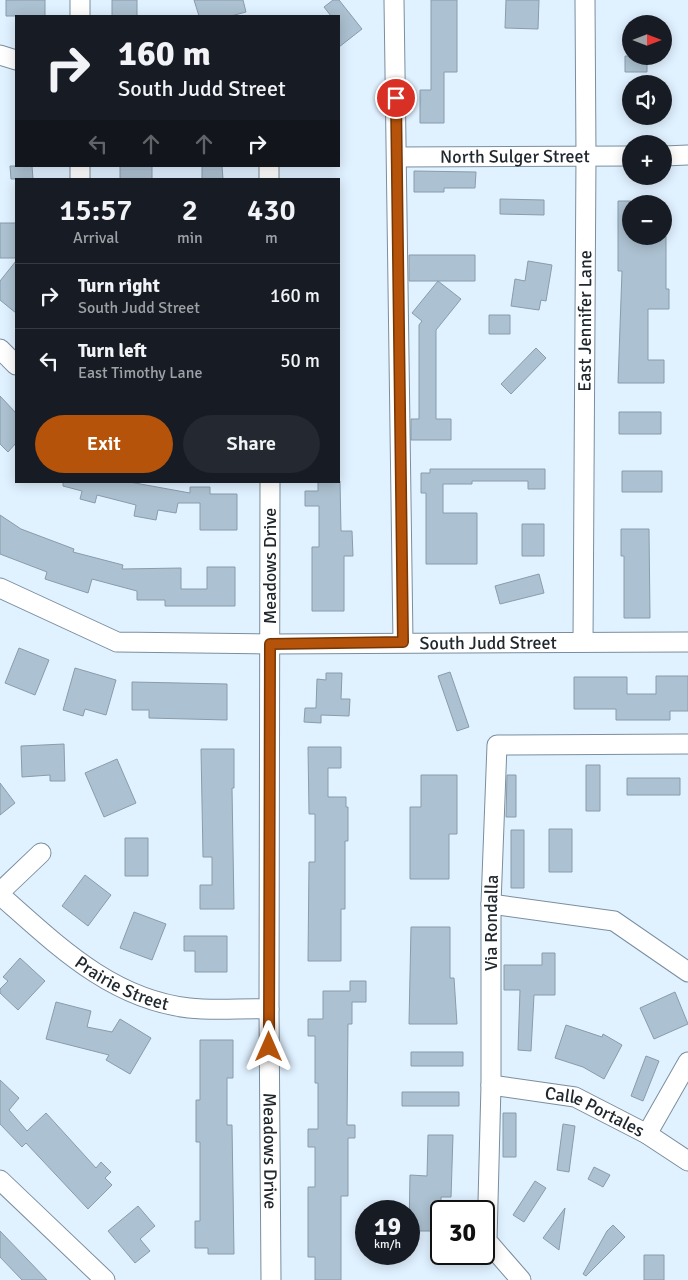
<!DOCTYPE html>
<meta charset="utf-8">
<style>
body{margin:0;font-family:Signika,sans-serif;background:#242831;color:#f1f3f6;height:100vh;display:flex;flex-direction:column;font-size:19px;white-space:nowrap}
*{box-sizing:border-box;margin:0}
p{font-size:16px;color:#9ea1a6}
.icon{flex:none;width:28px;height:28px;fill:none;stroke:currentColor;stroke-width:2;stroke-linecap:round;stroke-linejoin:round}
.map{position:relative;flex:1;overflow:hidden}
.drawer{position:absolute;left:15px;top:178px;width:325px;height:305px;display:flex;flex-direction:column;background:#171b24;border-radius:0px;box-shadow:0 2px 12px #0003}
.drawer>*{flex:none}
.banner{position:absolute;left:15px;top:15px;width:325px;height:152px;border-radius:0px;box-shadow:0 2px 12px #0003;background:#171b24;color:#f1f3f6;overflow:hidden}
.needle{width:32px;rotate:90deg}
.buttons{position:absolute;left:622px;top:15px;display:grid;gap:10px}
.buttons a{display:grid;place-items:center;width:50px;height:50px;border-radius:50%;background:#171b24;box-shadow:0 2px 12px #0003;font-size:25px}
.speed{position:absolute;left:355px;top:1200px;display:flex;gap:10px;font-size:25px;font-weight:700;text-align:center}
.speed>*{display:grid;place-content:center;width:65px;height:65px;border-radius:50%;background:#171b24;box-shadow:0 2px 12px #0003;line-height:1}
.speed small{font-size:12px;font-weight:400}
.speed .limit{border:2px solid #111;border-radius:8px;background:#fff;color:#111}
.pin{position:absolute;display:grid;place-items:center;width:42px;height:42px;color:#fff;margin:-21px;border:2px solid #fff;border-radius:50%;box-shadow:0 1px 5px #0007}
.me{position:absolute;width:55px;margin:-28px;rotate:0deg;stroke-linejoin:round;filter:drop-shadow(0 0 4px #0008)}
.turn{display:flex;align-items:center;gap:18px;height:105px;padding:0 20px;font-size:22px}
.turn .icon{width:65px;height:65px;stroke-width:2.5}
.turn b{display:block;font-size:35px;line-height:42px}
.lanes{display:flex;align-items:center;height:48px;padding:0 20px;background:#0003;justify-content:center;gap:25px;direction:ltr}
.lanes .off{opacity:.35}
.eta{display:flex;justify-content:space-evenly;align-items:center;height:85px;text-align:center}
.eta b{font-size:30px;font-weight:600;line-height:35px}
.primary-button{display:flex;gap:10px;margin-top:auto;padding:10px 20px}
.primary-button a{flex:1;height:58px;border-radius:30px;background:#b45309;color:#fff;font-size:20px;font-weight:600;line-height:58px;text-align:center}
.primary-button a+a{background:#242831;color:#f1f3f6}
ul{padding:0;list-style:none}
li{display:flex;align-items:center;gap:15px;height:65px;padding:0 20px;border-top:1px solid #363941}
li div{flex:1}
li b{display:block;font-size:19px}
li em{font-style:normal}
.map>svg:first-child{display:block}
.building{fill:#acc1d1;stroke:#889cac}
.lines{fill:none;stroke-linecap:round;stroke-linejoin:round}
.street-casing{stroke:#7a8e9e;stroke-width:21}
.street{stroke:#fff;stroke-width:19}
.route-casing{stroke:#753606;stroke-width:12}
.route{stroke:#b45309;stroke-width:9}
.labels{text-anchor:middle;stroke-width:5;stroke-linejoin:round;paint-order:stroke}
.street-label{font-size:18px;fill:#20282e;stroke:#fff}
</style>
<div class="map">
<svg width="688" height="1280" viewBox="0 0 688 1280">
<rect width="100%" height="100%" fill="#e0f1ff"/>
<path class="building" d="M6,0H45V16H6Z
M112,0H137V16H112Z
M194,0H243L246,12L231,16H199Z
M333,0H339L362,29L339,47V16H331L324,7Z
M431,0H457V72H444V123H420V90H431Z
M506,0H539L538,29L505,28Z
M625,56H647V72H625Z
M10,166H32L33,179H11Z
M120,166H152V179H120Z
M202,166H222L223,179H202Z
M414,171L476,172L475,188H444V192H414Z
M500,199L544,200V215L500,214Z
M618,201H631V236H666V289H669V309H648V360H664V383H618L622,271H618Z
M0,223H16V258H0Z
M409,255H475V281H409Z
M16,261V313L0,300V281Z
M528,261L552,265L546,301L541,300L539,310L511,306L515,279L525,281Z
M438,281L461,299L436,330V419H451V440H411V419H419V325L422,321L412,313Z
M489,315H510V334H489Z
M536,348L546,358L511,394L501,384Z
M0,396L16,413V443L8,452L0,444Z
M619,412H661V434H619Z
M430,469H545V489H528V481H472V484H443V513H477V564H426V493H421V473H430Z
M622,471H662V492H622Z
M63,481H124L190,493V487H210V494H237V530H200V503H178L176,513L158,510L156,520L134,516L136,505L97,495L95,503L80,499L82,491L63,486Z
M318,481H340L341,531H352L353,556H344V611H312V547H319V506H305V491H318Z
M0,515L21,529L74,549L73,552L123,565L122,569L181,568V589H207V567H235V606H165V600H137V591L92,579L88,593L45,579L47,572L0,554Z
M522,524H544V556H522Z
M621,529H649L650,618H624V556H621Z
M539,574L544,593L500,604L495,586Z
M19,648L49,660L35,695L5,683Z
M75,668L116,680L106,715L85,709L83,716L63,710Z
M450,672L469,727L457,731L438,676Z
M326,673H342L341,699H350L349,716L321,715V723L304,722L305,708H316L317,679L326,680Z
M656,676H688V711H670V720H616V709H574V677H627V694H656Z
M132,682L227,684V720L149,718V710H132Z
M64,744L65,781H50V775L22,777L21,746Z
M308,747H341V768H328V797H346V807H348V841H345V909H341V961H308L309,862H315V814H309Z
M201,749H234V788H232L234,909H200V885H212V857H203Z
M117,759L136,803L104,817L85,773Z
M586,765H600V811H586Z
M421,775H457V834H449V879H410V807H421Z
M507,775H516V817H506Z
M627,778H680V795H627Z
M0,783L15,803L0,815Z
M549,829H572V872H549Z
M511,830H524V888H511Z
M125,838H148V876H125Z
M85,875L111,895L88,926L62,906Z
M134,912L166,924L152,960L120,948Z
M411,927H450V978H454L457,1024H409Z
M184,936H227V972H195V951H184Z
M542,953H555V995H534L531,1051L518,1050L520,990H504V965H542Z
M20,958L45,981L18,1010L0,993V989L8,981L3,977Z
M350,981H366V1002H352V1024H348L347,1125H355V1138H348V1196H341V1280H315V1257H308V1187H315V1147H308V1129H318V1083H315V1036H308V1019H323V991H350Z
M675,992L688,1024L654,1039L640,1008Z
M56,1002L91,1011L87,1027L112,1032L120,1019L151,1038L130,1074L106,1060L109,1055L46,1039Z
M566,1025L602,1037L603,1034L622,1045L604,1079L583,1067L555,1058Z
M200,1040H233V1078H227V1125H232L234,1254H208V1248H195V1221H200V1142H196V1100H200Z
M411,1052H463V1066H411Z
M646,1056L659,1061L643,1101L631,1096Z
M0,1080L19,1098L9,1110L27,1131L46,1113L96,1168L101,1162L111,1172L105,1178L112,1185L88,1209L26,1143L22,1147L0,1124Z
M402,1092H459V1106H402Z
M503,1113H516V1157H503Z
M563,1124L575,1126L569,1172L557,1170Z
M428,1135H453L451,1197H441V1231H409L410,1175L427,1176Z
M594,1167L610,1175L603,1187L588,1179Z
M535,1181L546,1188L524,1222L513,1215Z
M138,1206L155,1226L140,1239L150,1251L135,1263L108,1231Z
M565,1208L559,1250L543,1238Z
M613,1225L625,1237L586,1276L583,1274L607,1231Z
M0,1231L27,1259L47,1280H22L0,1257Z
M644,1255H664V1280H644Z"/>
<g class="lines">
<defs>
<g id="street">
<path d="M80,0V16"/>
<path d="M394,0L403,642"/>
<path d="M0,55L16,60"/>
<path d="M664,156L688,155"/>
<path id="s1" d="M397,157L631,156"/>
<path d="M269,166V179"/>
<path d="M80,179V166"/>
<path d="M0,349L16,365"/>
<path id="s2" d="M270,481L269,1009L271,1280"/>
<path id="s3" d="M0,588L117,642L270,644L688,642"/>
<path id="s4" d="M583,642L586,156L585,0"/>
<path d="M0,892L41,853"/>
<path id="s5" d="M0,895C56,944 110,999 189,1008C215,1011 243,1008 269,1009"/>
<path d="M491,904L614,921L688,972"/>
<path id="s6" d="M491,1085L575,1097L647,1134L688,1161"/>
<path d="M647,1134L688,1062"/>
<path d="M0,1180L105,1280"/>
<path id="s7" d="M521,1280L487,1241L491,1085V904L497,745L688,744"/>
</g>
</defs>
<use href="#street" class="street-casing"/>
<use href="#street" class="street"/>
</g>
<g class="lines">
<defs>
<path id="route" d="M269,1047L270,644L403,642L396,98"/>
</defs>
<use href="#route" class="route-casing"/>
<use href="#route" class="route"/>
</g>
<g class="labels">
<g class="street-label">
<text dy="6" stroke="none"><textPath href="#s1" startOffset="118">North Sulger Street</textPath></text>
<text dy="6" stroke="none"><textPath href="#s4" startOffset="321">East Jennifer Lane</textPath></text>
<text transform="translate(270 566) rotate(-90)" y="6">Meadows Drive</text>
<text dy="6" stroke="none"><textPath href="#s3" startOffset="500">South Judd Street</textPath></text>
<text dy="6" stroke="none"><textPath href="#s7" startOffset="370">Via Rondalla</textPath></text>
<text dy="6" stroke="none"><textPath href="#s5" startOffset="152">Prairie Street</textPath></text>
<text dy="6" stroke="none"><textPath href="#s6" startOffset="108">Calle Portales</textPath></text>
<text dy="6" stroke="none"><textPath href="#s2" startOffset="670">Meadows Drive</textPath></text>
</g>
</g>
</svg>
<div class="buttons">
<a><svg class="needle" viewBox="-14 -14 28 28"><path d="M0-13l5 13h-10z" fill="#e53935"/><path d="M0 13l5-13h-10z" fill="#9ea1a6"/></svg></a>
<a><svg class="icon" aria-label="sound" viewBox="0 0 24 24"><path d="M4 9h4l5-4v14l-5-4H4zM17 9q2 3 0 6"/></svg></a>
<a>+</a>
<a>−</a>
</div>
<div class="speed"><div>19<small>km/h</small></div><div class="limit">30</div></div>
<div class="pin" style="left:396px;top:98px;background:#d93025"><svg class="icon" aria-label="arrive" viewBox="0 0 24 24"><path d="M6 21V4h12l-3 4 3 4H6"/></svg></div>
<svg class="me" style="left:269px;top:1047px" viewBox="-20 -20 40 40"><path d="M0-17L14 15 0 8-14 15z" fill="#b45309" stroke="#fff" stroke-width="4"/></svg>
<div class="banner">
<div class="turn"><svg class="icon" aria-label="right" viewBox="0 0 24 24"><path d="M7 20v-9h11M14 6l5 5-5 5"/></svg><div><b>160 m</b>South Judd Street</div></div>
<div class="lanes"><svg class="icon off" aria-label="left" viewBox="0 0 24 24"><path d="M17 20v-9H6M10 6l-5 5 5 5"/></svg><svg class="icon off" aria-label="ahead" viewBox="0 0 24 24"><path d="M12 20V5M6 11l6-6 6 6"/></svg><svg class="icon off" aria-label="ahead" viewBox="0 0 24 24"><path d="M12 20V5M6 11l6-6 6 6"/></svg><svg class="icon" aria-label="right" viewBox="0 0 24 24"><path d="M7 20v-9h11M14 6l5 5-5 5"/></svg></div>
</div>
<section class="drawer">
<div class="eta">
<div><b>15:57</b><p>Arrival</p></div>
<div><b>2</b><p>min</p></div>
<div><b>430</b><p>m</p></div>
</div>
<ul>
<li><svg class="icon" aria-label="right" viewBox="0 0 24 24"><path d="M7 20v-9h11M14 6l5 5-5 5"/></svg><div><b>Turn right</b><p>South Judd Street</p></div><em>160 m</em></li>
<li><svg class="icon" aria-label="left" viewBox="0 0 24 24"><path d="M17 20v-9H6M10 6l-5 5 5 5"/></svg><div><b>Turn left</b><p>East Timothy Lane</p></div><em>50 m</em></li>
</ul>
<div class="primary-button"><a>Exit</a><a>Share</a></div>
</section>
</div>
